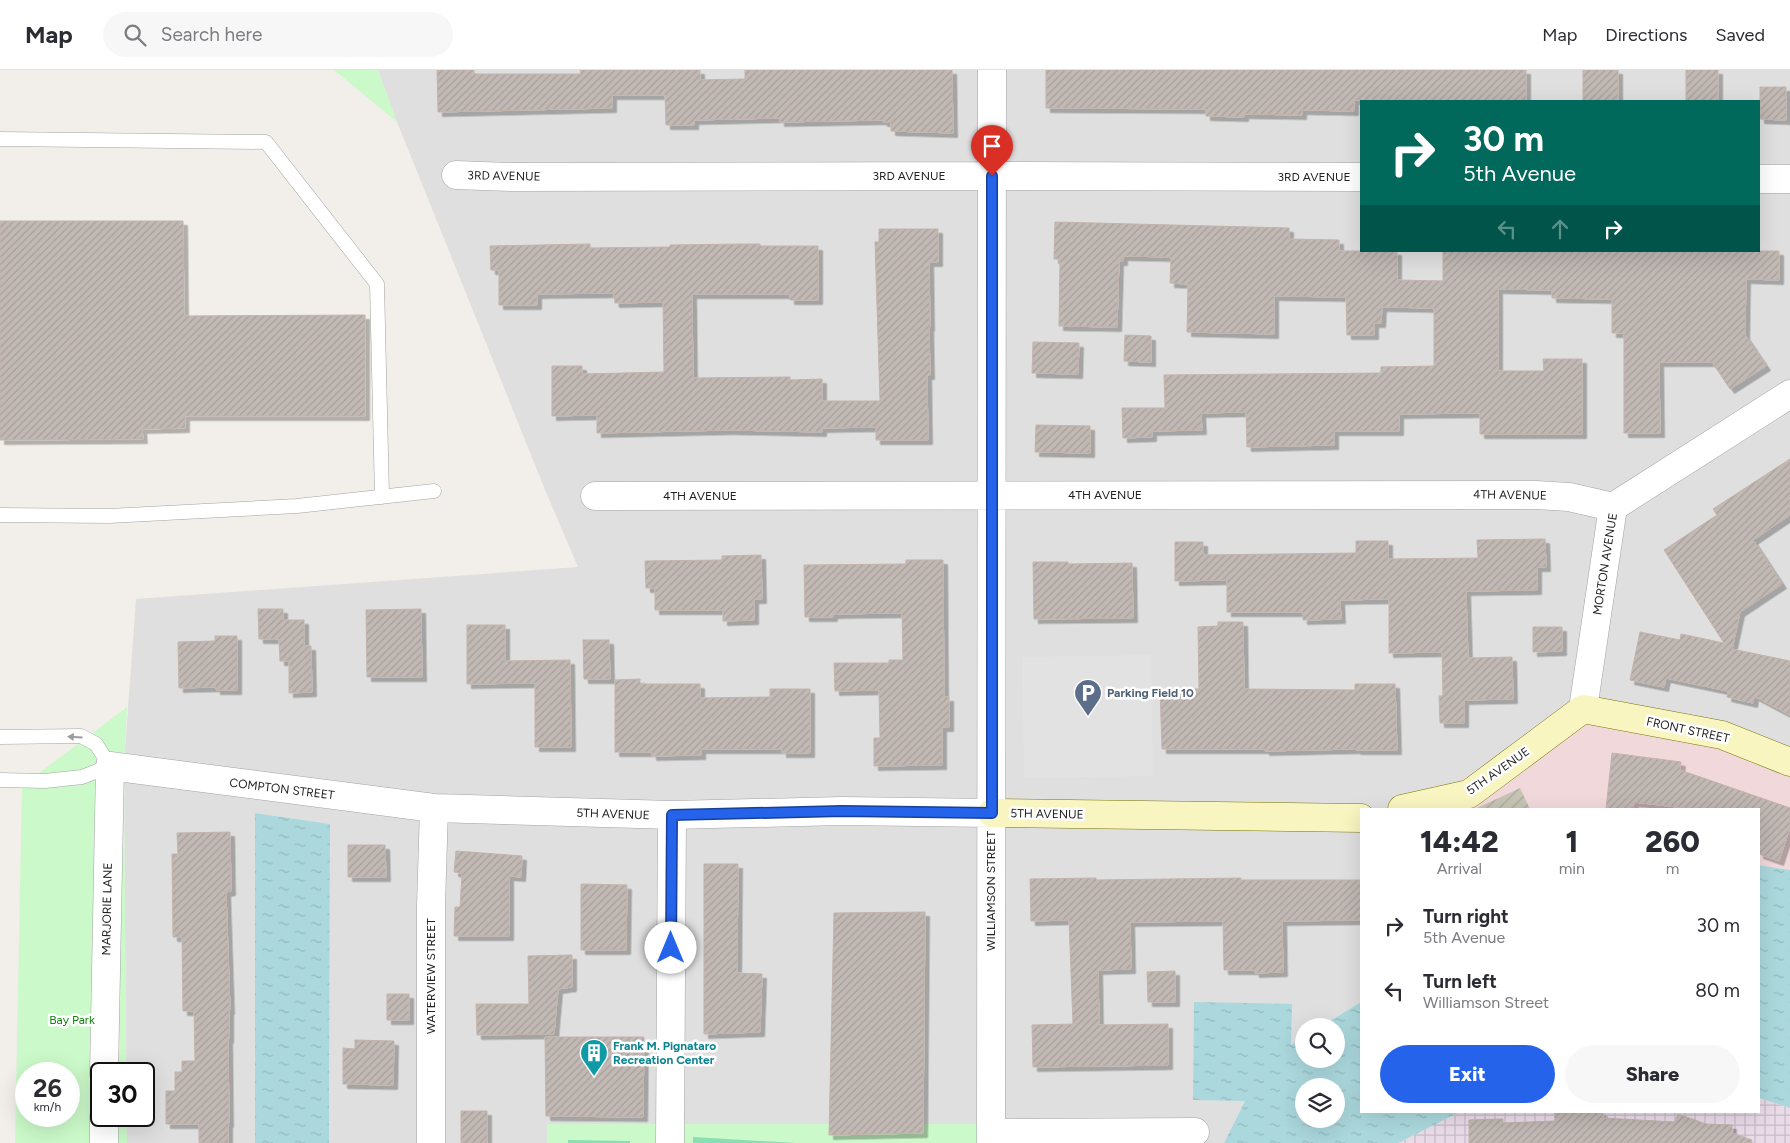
<!DOCTYPE html>
<style>
body{margin:0;font-family:Figtree,sans-serif;background:#f7f7f7;color:#2b2b33;height:100vh;display:flex;flex-direction:column;font-size:19px;white-space:nowrap}
*{box-sizing:border-box;margin:0}
p{font-size:16px;color:#7c7c81}
.icon{flex:none;width:28px;height:28px;fill:none;stroke:currentColor;stroke-width:2;stroke-linecap:round;stroke-linejoin:round}
.map{position:relative;flex:1;overflow:hidden}
.details{position:absolute;left:1360px;top:738px;width:400px;height:305px;display:flex;flex-direction:column;background:#fff;border-radius:0px;box-shadow:0 5px 20px #0002}
.details>*{flex:none}
.guide{position:absolute;left:1360px;top:30px;width:400px;height:152px;border-radius:0px;box-shadow:0 5px 20px #0002;background:#00695c;color:#fff;overflow:hidden}
.tools{position:absolute;left:1295px;top:948px;display:grid;gap:10px}
.tools a{display:grid;place-items:center;width:50px;height:50px;border-radius:50%;background:#fff;box-shadow:0 5px 20px #0002;font-size:25px}
.speed{position:absolute;left:15px;top:992px;display:flex;gap:10px;font-size:25px;font-weight:700;text-align:center}
.speed>*{display:grid;place-content:center;width:65px;height:65px;border-radius:50%;background:#fff;box-shadow:0 5px 20px #0002;line-height:1}
.speed small{font-size:12px;font-weight:400}
.speed .limit{border:2px solid #111;border-radius:8px;background:#fff;color:#111}
.pin{position:absolute;display:grid;place-items:center;width:42px;height:42px;color:#fff;margin:-51px -21px;border-radius:50% 50% 50% 0;rotate:-45deg;box-shadow:0 0 5px #0007}
.pin .icon{rotate:45deg}
.me{position:absolute;width:55px;margin:-28px;rotate:0deg;stroke-linejoin:round;filter:drop-shadow(0 0 4px #0008)}
.turn{display:flex;align-items:center;gap:18px;height:105px;padding:0 20px;font-size:22px}
.turn .icon{width:65px;height:65px;stroke-width:2.5}
.turn b{display:block;font-size:35px;line-height:42px}
.lanes{display:flex;align-items:center;height:48px;padding:0 20px;background:#0003;justify-content:center;gap:25px;direction:ltr}
.lanes .off{opacity:.35}
.eta{display:flex;justify-content:space-evenly;align-items:center;height:85px;text-align:center}
.eta b{font-size:30px;font-weight:800;line-height:35px}
.primary-button{display:flex;gap:10px;margin-top:auto;padding:10px 20px}
.primary-button a{flex:1;height:58px;border-radius:30px;background:#2563eb;color:#fff;font-size:20px;font-weight:800;line-height:58px;text-align:center}
.primary-button a+a{background:#f7f7f7;color:#2b2b33}
ul{padding:0;list-style:none}
li{display:flex;align-items:center;gap:15px;height:65px;padding:0 20px}
li div{flex:1}
li b{display:block;font-size:19px}
li em{font-style:normal}
header{display:flex;align-items:center;gap:30px;box-sizing:border-box;height:70px;padding:0 25px;background:#fff;border-bottom:1px solid #e1e1e2}
header strong{font-size:24px}
nav{display:flex;gap:28px;margin-inline-start:auto;font-size:18px}
.search{width:350px;height:45px;background:#f7f7f7;display:flex;align-items:center;gap:12px;box-sizing:border-box;padding:0 18px;border-radius:28px;color:#7c7c81;font-size:19px}
.map>svg:first-child{display:block}
.residential{fill:#e0dfdf;fill-rule:evenodd}
.commercial{fill:#f1d9db}
.industrial{fill:url(#industrial-grid)}
.construction{fill:url(#construction-furrows)}
.park{fill:#cbf9c9;fill-rule:evenodd}
.pitch{fill:#8adeb3}
.parking{fill:#e2e2e2}
.water{fill:url(#water-ripples);fill-rule:evenodd}
.building{fill:url(#building-hatch);stroke:#c3b3ab;filter:url(#shadow)}
.lines{fill:none;stroke-linecap:round;stroke-linejoin:round}
.lane-casing{stroke:#a3a3a3;stroke-width:15}
.street-casing{stroke:#a3a3a3;stroke-width:29}
.secondary-casing{stroke:#797808;stroke-width:29}
.lane{stroke:#fff;stroke-width:14}
.street{stroke:#fff;stroke-width:28}
.secondary{stroke:#f8f5c0;stroke-width:28}
.oneway{fill:#9c9c9c}
.route-casing{stroke:#184099;stroke-width:12}
.route{stroke:#2563eb;stroke-width:9}
.labels{text-anchor:middle;stroke-width:5;stroke-linejoin:round;paint-order:stroke}
.street-label{font-size:12px;fill:#222;stroke:#fff}
.service-label{font-size:12px;font-weight:bold;fill:#4e5e75;stroke:#fff;text-anchor:start}
.park-label{font-size:12px;fill:#13800f;stroke:#fff}
.culture-label{font-size:12px;font-weight:bold;fill:#0d838f;stroke:#fff;text-anchor:start}
</style>
<header>
<strong>Map</strong>
<div class="search"><svg class="icon" aria-label="search" viewBox="0 0 24 24"><circle cx="10" cy="10" r="6"/><path d="M15 15l6 6"/></svg>Search here</div>
<nav><a>Map</a><a>Directions</a><a>Saved</a></nav>
</header>
<div class="map">
<svg width="1790" height="1073" viewBox="0 0 1790 1073">
<defs>
<pattern id="industrial-grid" width="8" height="8" patternUnits="userSpaceOnUse" patternTransform="scale(1.25)"><rect width="8" height="8" fill="#eadbe9"/><path d="M0 4h8M4 0v8" fill="none" stroke="#c8bcc8"/></pattern>
<pattern id="construction-furrows" width="10" height="10" patternUnits="userSpaceOnUse" patternTransform="scale(1.25)"><rect width="10" height="10" fill="#c6c4b4"/><path d="M-1 1l2-2M0 10L10 0M9 11l2-2" fill="none" stroke="#aaa89a"/></pattern>
<pattern id="water-ripples" width="26" height="14" patternUnits="userSpaceOnUse" patternTransform="scale(1.25)"><rect width="26" height="14" fill="#abd8dd"/><path d="M2 4q2-2 4 0t4 0M15 11q2-2 4 0t4 0" fill="none" stroke="#93b9bd"/></pattern>
<pattern id="building-hatch" width="6" height="6" patternUnits="userSpaceOnUse" patternTransform="scale(1.25)"><rect width="6" height="6" fill="#c2b9b5"/><path d="M-1 1l2-2M0 6l6-6M5 7l2-2" fill="none" stroke="#a69f9b"/></pattern>
<filter id="shadow"><feDropShadow dx="4.5" dy="4.5" stdDeviation="0" flood-color="#0004"/></filter>
</defs>
<rect width="100%" height="100%" fill="#f2eee9"/>
<path class="residential" d="M378,0H1790V684L1410,739H1361V932L1322,956H1304V967L1291,975L1245,1031L1224,1073H329L330,754L255,743V1073H127L126,1046H144V1004H126L124,693L136,529L578,497L546,422L397,52ZM1361,31H1759V181H1361Z"/>
<path class="commercial" d="M1625,650L1790,684V800L1759,795V739H1410L1557,655Z"/>
<path class="industrial" d="M1759,1028L1790,1038V1073H1398L1462,1041H1759Z"/>
<path class="construction" d="M1520,718L1530,739H1475Z"/>
<path class="park" d="M334,0H378L397,52Z
M127,637L124,693L126,1004H101V1046H126L127,1073H15L22,716ZM26,1004H69V1046H26Z
M547,1054H979V1073H547Z"/>
<path class="pitch" d="M693,1067L796,1073H693Z
M568,1070L630,1071V1073H568Z"/>
<path class="parking" d="M1151,585L1153,706L1024,708L1022,587Z"/>
<path class="water" d="M255,743L330,754L329,1073H255Z
M1759,795L1790,800V1038L1759,1028Z
M1194,932L1292,934L1291,975L1304,967V989H1336V956H1322L1361,932V1041H1462L1398,1073H1224L1245,1031L1193,1030ZM1304,1016H1336V1049H1304Z"/>
<path class="building" d="M437,0H474V4H581L580,0H700V10L745,9V0H952L953,63L891,61V52H883V50L780,52V48L694,50V55H666L665,25H612V38L438,42Z
M1046,0H1526V31L1354,30V41L1302,40V45L1244,44V47L1206,46V39L1046,38Z
M1583,0H1618V31H1583Z
M1686,0H1718V31H1686Z
M1760,17H1786V50L1760,49Z
M0,151H183L184,246L365,245V346H185V358L142,359L143,369L0,370Z
M1055,152L1289,158V169L1339,170V181H1397V210L1443,211V181H1779V210L1746,209L1745,265L1766,296L1730,319L1712,292H1659L1660,363H1624V263H1612V229L1552,228V220L1498,219V301H1544L1543,289H1582V364H1480V343L1399,344V361H1334V375L1247,377L1246,342L1201,343L1202,360L1152,361V367L1123,368L1122,338H1165L1164,305L1381,303V297L1434,296V238L1382,237L1381,253H1374V265H1347L1346,227L1274,226V264L1187,262L1188,214L1170,213L1171,187L1123,186V191H1119L1117,257L1059,256L1060,189H1054Z
M879,159H938V192H929L930,257H929L930,305H927L928,370H876V357L822,358V362L729,360L597,363V345L552,346V296H582V304L664,302L663,232L615,233L614,223L537,224V235H499V200H491L490,176L590,174V178L670,177V175L740,174H760V176H818V230H790V224H692L693,308L790,307V310L822,309V331H880L875,172H879Z
M1125,265L1151,266V292L1124,291Z
M1033,272L1079,273L1078,304L1032,303Z
M1036,355L1090,356V383L1035,382Z
M1790,389V445L1753,470L1782,514L1740,542L1732,579L1790,591V645L1754,626L1753,633L1727,627L1728,621L1666,608L1664,617L1630,610L1640,562L1680,570L1681,564L1724,573L1664,480L1717,445L1713,439Z
M1545,469L1546,497H1537V520L1466,521L1468,588L1512,587L1513,629L1464,630V653H1440L1439,626H1443L1442,582L1389,583V529L1340,530L1341,549L1303,550V542H1227V510L1175,511V472H1203V485L1356,483V471H1388V489L1478,488L1477,470Z
M761,485L762,529H754V550L723,551V540H655V518H646L645,491L722,490V486Z
M906,490H943L944,627H949V657H942V695L874,696V668H880L879,620L835,621L834,593H889V590H903L902,543L833,544V547H805L804,495L906,494Z
M1033,492H1068V494L1132,493L1133,548L1034,549Z
M258,539H283V550H304V576H311L312,622L289,623V591H280L279,569H259Z
M421,539L422,607H367L366,540Z
M1218,552H1243L1244,619L1355,620V614H1395L1397,680H1356V679L1265,681V679H1162L1160,620L1199,619L1198,557L1218,556Z
M467,555H505V591L570,590L571,677H535V613L467,614Z
M1533,557H1562V581L1533,582Z
M215,566H237V620H216V617L179,618L178,572L215,571Z
M583,570H609L610,609H584Z
M640,609V614H700V628L770,627V619H810V683H782V679H701V685L652,686V682H615V610Z
M1612,683L1681,692L1680,700L1790,738V758L1779,791L1759,784V739H1694L1634,732L1633,739H1606Z
M230,762L231,821L226,822L230,940H229V969H228L229,1053H228V1073H199V1054H166V1021H175V1002H182V991H195L194,941H183L182,867H173L172,784H178L177,763Z
M348,775H385L386,807H348Z
M456,781L522,786L521,807L509,806V866H454L455,837H460L462,803L454,802Z
M704,794H738L737,903L762,904L760,962L704,964Z
M1096,808V810L1241,808V810H1361V850L1282,851L1283,902L1255,903V900H1224L1223,851L1130,852L1131,899L1098,900L1099,955L1168,954V995L1033,997L1032,955L1073,954L1069,850L1031,851L1030,809Z
M581,814L627,815L626,880H581Z
M925,842L923,1063L829,1065L834,843Z
M572,885V917L558,919L554,964L477,965L476,934H529L528,886Z
M1175,901V932H1148L1147,902Z
M387,924H409V950H387Z
M545,967H644L643,1047L546,1046Z
M355,970L394,971L393,1015L343,1014V978L355,979Z
M461,1041H487V1073H461Z
M1603,1042V1048L1675,1052L1678,1044L1706,1054L1732,1055V1063L1752,1070L1751,1073H1469V1050L1503,1049V1053L1555,1051V1043Z"/>
<g class="lines">
<defs>
<path id="lane" d="M0,69L266,72L377,214L382,427
M0,445L109,446L297,436L434,421
M0,667L81,666L96,674L110,696L82,707L45,711L0,710"/>
<path id="street" d="M456,105L511,107L992,106L1361,107
M1759,109H1790
M595,426L1536,425L1569,427L1613,437
M1583,639L1613,437L1790,324
M104,1004L110,696L434,738L672,745L842,741L992,743
M991,1063L1195,1062
M104,1073V1046
M431,1073V836L434,738
M670,1073L672,745
M991,1073L992,0"/>
<path id="secondary" d="M1402,739L1469,724L1583,639L1722,665L1790,692
M992,743L1361,748"/>
</defs>
<use href="#lane" class="lane-casing"/>
<use href="#street" class="street-casing"/>
<use href="#secondary" class="secondary-casing"/>
<use href="#lane" class="lane"/>
<use href="#street" class="street"/>
<use href="#secondary" class="secondary"/>
</g>
<defs><path id="oneway-solid" d="M-6-.8H1V-3.2L6.5 0L1 3.2V.8H-6Z" transform="scale(1.25)"/></defs>
<use class="oneway" href="#oneway-solid" transform="translate(75 667) rotate(-176)"/>
<g class="lines">
<defs>
<path id="route" d="M671,878L672,745L842,741L992,743V106"/>
</defs>
<use href="#route" class="route-casing"/>
<use href="#route" class="route"/>
</g>
<defs>
<symbol id="parking-pin" viewBox="-11 -11 22 30"><path d="M0 17L-7.5 6A9.5 9.5 0 1 1 7.5 6Z" fill="#5c6f8a" stroke="#fff"/><path d="M-3.5-5.5H1a3.5 3.5 0 0 1 0 7H-1V5.5H-3.5ZM-1-3.4V-.6H.8a1.4 1.4 0 0 0 0-2.8Z" fill="#fff"/></symbol>
<symbol id="building-pin" viewBox="-11 -11 22 30"><path d="M0 17L-7.5 6A9.5 9.5 0 1 1 7.5 6Z" fill="#0f9aa8" stroke="#fff"/><path d="M-4-6H4V6H1V3H-1V6H-4ZM-2.5-4.3h1.7v1.8h-1.7ZM.8-4.3h1.7v1.8H.8ZM-2.5-1h1.7V.8h-1.7ZM.8-1h1.7V.8H.8Z" fill="#fff"/></symbol>
</defs>
<g fill-rule="evenodd">
<use href="#parking-pin" x="1072" y="607" width="32" height="43"/>
<use href="#building-pin" x="578" y="967" width="32" height="43"/>
</g>
<g class="labels">
<g class="street-label">
<text transform="translate(504 106) rotate(1)" y="4">3RD AVENUE</text>
<text x="909" y="110">3RD AVENUE</text>
<text x="1314" y="111">3RD AVENUE</text>
<text x="1105" y="429">4TH AVENUE</text>
<text transform="translate(1510 425) rotate(1)" y="4">4TH AVENUE</text>
<text x="700" y="430">4TH AVENUE</text>
<text transform="translate(1605 494) rotate(-81)" y="4">MORTON AVENUE</text>
<text transform="translate(1688 660) rotate(12)" y="4">FRONT STREET</text>
<text transform="translate(1498 701) rotate(-35)" y="4">5TH AVENUE</text>
<text transform="translate(282 719) rotate(7)" y="4">COMPTON STREET</text>
<text transform="translate(613 744) rotate(2)" y="4">5TH AVENUE</text>
<text transform="translate(1047 744) rotate(1)" y="4">5TH AVENUE</text>
<text transform="translate(991 821) rotate(-90)" y="4">WILLIAMSON STREET</text>
<text transform="translate(107 839) rotate(-89)" y="4">MARJORIE LANE</text>
<text transform="translate(431 906) rotate(-90)" y="4">WATERVIEW STREET</text>
</g>
<g class="service-label">
<text x="1107" y="627">Parking Field 10</text>
</g>
<g class="park-label">
<text x="72" y="954">Bay Park</text>
</g>
<g class="culture-label">
<text x="613" y="980">Frank M. Pignataro<tspan x="613" dy="14">Recreation Center</tspan></text>
</g>
</g>
</svg>
<div class="tools">
<a><svg class="icon" aria-label="search" viewBox="0 0 24 24"><circle cx="10" cy="10" r="6"/><path d="M15 15l6 6"/></svg></a>
<a><svg class="icon" aria-label="layers" viewBox="0 0 24 24"><path d="M12 4l9 5-9 5-9-5zM3 14l9 5 9-5"/></svg></a>
</div>
<div class="speed"><div>26<small>km/h</small></div><div class="limit">30</div></div>
<div class="pin" style="left:992px;top:106px;background:#d93025"><svg class="icon" aria-label="arrive" viewBox="0 0 24 24"><path d="M6 21V4h12l-3 4 3 4H6"/></svg></div>
<svg class="me" style="left:671px;top:878px" viewBox="-20 -20 40 40"><circle r="19" fill="#fff"/><path d="M0-13L10 11 0 6-10 11z" fill="#2563eb"/></svg>
<div class="guide">
<div class="turn"><svg class="icon" aria-label="right" viewBox="0 0 24 24"><path d="M7 20v-9h11M14 6l5 5-5 5"/></svg><div><b>30 m</b>5th Avenue</div></div>
<div class="lanes"><svg class="icon off" aria-label="left" viewBox="0 0 24 24"><path d="M17 20v-9H6M10 6l-5 5 5 5"/></svg><svg class="icon off" aria-label="ahead" viewBox="0 0 24 24"><path d="M12 20V5M6 11l6-6 6 6"/></svg><svg class="icon" aria-label="right" viewBox="0 0 24 24"><path d="M7 20v-9h11M14 6l5 5-5 5"/></svg></div>
</div>
<section class="details">
<div class="eta">
<div><b>14:42</b><p>Arrival</p></div>
<div><b>1</b><p>min</p></div>
<div><b>260</b><p>m</p></div>
</div>
<ul>
<li><svg class="icon" aria-label="right" viewBox="0 0 24 24"><path d="M7 20v-9h11M14 6l5 5-5 5"/></svg><div><b>Turn right</b><p>5th Avenue</p></div><em>30 m</em></li>
<li><svg class="icon" aria-label="left" viewBox="0 0 24 24"><path d="M17 20v-9H6M10 6l-5 5 5 5"/></svg><div><b>Turn left</b><p>Williamson Street</p></div><em>80 m</em></li>
</ul>
<div class="primary-button"><a>Exit</a><a>Share</a></div>
</section>
</div>
